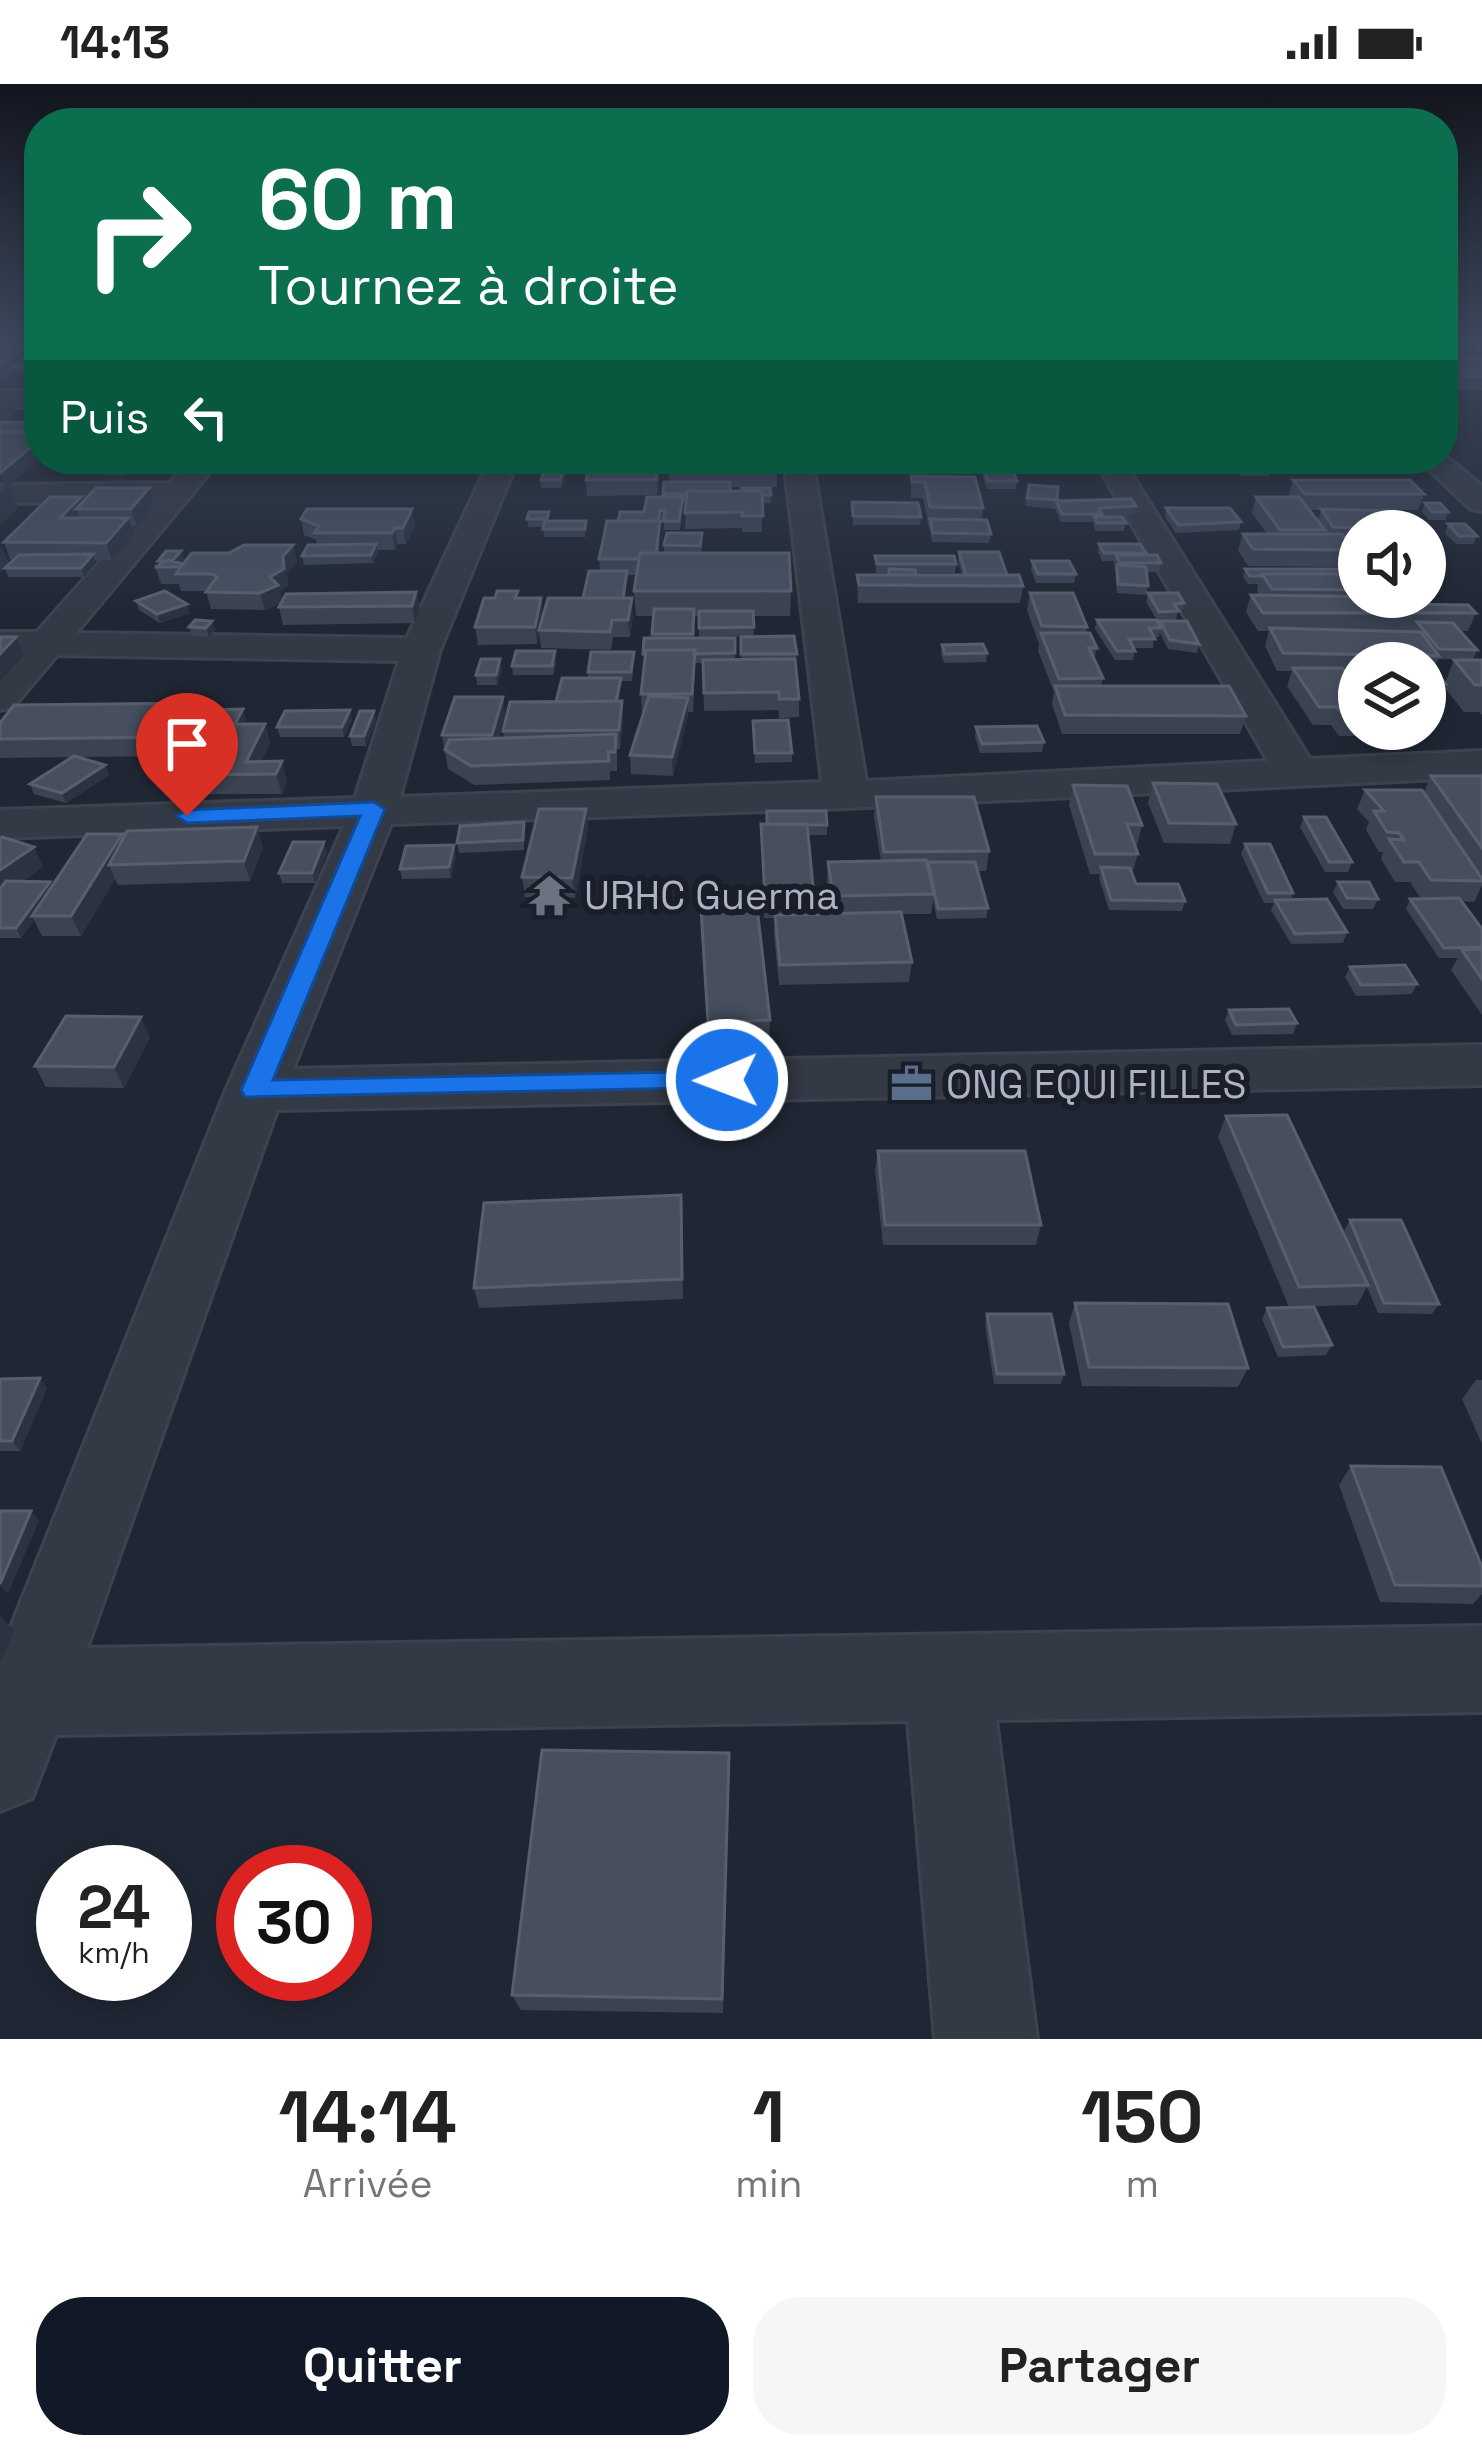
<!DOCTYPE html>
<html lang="fr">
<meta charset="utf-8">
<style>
body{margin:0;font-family:"Space Grotesk",sans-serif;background:#f6f6f6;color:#222;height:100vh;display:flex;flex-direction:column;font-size:45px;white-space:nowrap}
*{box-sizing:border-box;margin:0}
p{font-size:39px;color:#767676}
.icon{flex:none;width:66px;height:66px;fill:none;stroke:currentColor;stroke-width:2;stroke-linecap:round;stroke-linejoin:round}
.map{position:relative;height:1955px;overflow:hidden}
.panel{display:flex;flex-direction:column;background:#fff;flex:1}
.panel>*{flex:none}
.banner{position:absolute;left:24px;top:24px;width:1434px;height:366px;border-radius:48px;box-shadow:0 6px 18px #0003;background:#0b6e4f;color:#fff;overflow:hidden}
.buttons{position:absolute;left:1338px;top:426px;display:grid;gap:24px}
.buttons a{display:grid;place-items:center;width:108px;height:108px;border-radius:50%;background:#fff;box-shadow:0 6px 18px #0003;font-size:60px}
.speed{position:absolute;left:36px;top:1761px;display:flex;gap:24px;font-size:60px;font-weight:700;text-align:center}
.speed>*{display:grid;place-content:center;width:156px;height:156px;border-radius:50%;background:#fff;box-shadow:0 6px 18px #0003;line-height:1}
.speed small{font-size:30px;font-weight:400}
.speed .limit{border:18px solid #d22;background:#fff;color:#111}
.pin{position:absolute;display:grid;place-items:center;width:102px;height:102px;color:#fff;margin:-123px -51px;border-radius:50% 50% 50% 0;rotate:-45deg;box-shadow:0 0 12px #0007}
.pin .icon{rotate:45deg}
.me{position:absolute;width:132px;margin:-66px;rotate:269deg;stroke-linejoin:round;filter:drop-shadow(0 0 9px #0008)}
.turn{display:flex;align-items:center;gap:42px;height:252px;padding:0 36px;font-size:54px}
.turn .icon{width:156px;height:156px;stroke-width:2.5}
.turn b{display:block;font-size:84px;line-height:102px}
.then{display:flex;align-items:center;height:114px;padding:0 36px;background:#0003;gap:24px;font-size:45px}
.eta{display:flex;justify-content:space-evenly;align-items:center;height:204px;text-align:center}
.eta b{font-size:72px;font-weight:800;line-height:84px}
.button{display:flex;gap:24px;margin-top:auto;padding:24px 36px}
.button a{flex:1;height:138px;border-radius:48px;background:#111827;color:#fff;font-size:48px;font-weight:800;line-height:138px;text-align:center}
.button a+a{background:#f6f6f6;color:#222}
.status{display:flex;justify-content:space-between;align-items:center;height:84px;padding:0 60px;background:#fff;direction:ltr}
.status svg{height:33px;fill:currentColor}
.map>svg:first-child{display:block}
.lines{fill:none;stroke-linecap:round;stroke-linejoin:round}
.street-casing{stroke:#3d424e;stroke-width:6}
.street{fill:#333945;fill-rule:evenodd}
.wall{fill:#3b4353;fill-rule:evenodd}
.shaded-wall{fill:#2b3342}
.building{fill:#474f5f;stroke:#575f6f;stroke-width:3}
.route{fill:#1a73e8;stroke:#114b97;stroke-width:3}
.labels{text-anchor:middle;stroke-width:12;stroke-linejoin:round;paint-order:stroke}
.poi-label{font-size:39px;fill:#adb3c2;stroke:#191e29;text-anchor:start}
</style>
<div class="status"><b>14:13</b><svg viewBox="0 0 49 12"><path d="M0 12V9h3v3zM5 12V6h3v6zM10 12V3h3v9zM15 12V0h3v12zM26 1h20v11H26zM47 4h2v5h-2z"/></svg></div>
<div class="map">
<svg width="1482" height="1955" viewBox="0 0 1482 1955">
<rect width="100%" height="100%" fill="#202734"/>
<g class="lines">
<defs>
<path id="street" d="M0,307H39V323H0Z
M1443,370L1482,402V427L1471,425L1418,375H1443Z
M191,375H221L76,549L407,554L490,375H518L440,566L400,713L822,698L784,375H812L866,697L1268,677L1094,375H1122L1310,675L1482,667V693L846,724L391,740L293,985L1482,961V1001L277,1026L87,1564L1482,1542V1628L996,1636L1037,1955H935L908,1637L56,1651L32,1714L0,1727V1570L226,1006L344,742L0,754V726L355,714L399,577L57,571L14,622L0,626V590L17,571L0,570V548H37L154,417L0,419V401L170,399Z"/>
</defs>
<use href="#street" class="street-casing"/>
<use href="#street" class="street"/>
</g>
<path class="wall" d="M39,256V291L17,289L16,287L0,298V264Z
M1461,256H1482V307L1455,306L1443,300V271L1467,274L1457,267Z
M110,375H139L124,391H104L101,383Z
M542,375L747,377V375H774V377H777V403H730V407L770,404L771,419H762V448H742V444L685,445L686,418H683L680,446H664V435H660L659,469H664V461L703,458L701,469L791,507L790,532H753L754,552L699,553V532H694V554H735V575H741V553L797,570L795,579L799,615V633L779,634V626L704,627L703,579H695L693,628H688L673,692L631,690L630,671L644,628H642L641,610L644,579L643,570L652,554L654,532H636L634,507L637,491H627L625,514L633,531L630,553H613L611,566L541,564L539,548L537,560L478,561L475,543L519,514L543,533L583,514L600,487L599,475L618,437L644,428L663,413L664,398H669V389H659L657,411L587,412L586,396L588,388H566L561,404H541V396L543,388H541Z
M841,375H872V383H842Z
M923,375H965V378H923Z
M979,375L1017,397L1016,405H987L979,382Z
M1230,375H1263L1271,385L1269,392H1241Z
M911,392L983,424L982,436L991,450L989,459L932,458L923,414H911Z
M1293,396L1424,410L1418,426H1345L1410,445L1409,447H1359V473L1354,467L1349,483L1248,482L1238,466L1243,450H1267L1252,429L1256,413H1290L1289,411ZM1309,426H1321L1318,436Z
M1029,401L1057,417L1136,422L1134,431L1102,432L1126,439L1124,447H1095L1093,438H1061L1055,425L1025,422Z
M83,418L154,420L137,441H131L134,450L112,476H94L96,479L84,493H8L5,484L14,475H10L4,458Z
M852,418L921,433L920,441H853Z
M1425,419L1448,428L1445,436H1429L1422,428Z
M1166,424L1241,438L1239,446L1176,449L1165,433Z
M529,428L550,437H586L585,453H544L543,443H528L527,435Z
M301,435L415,441L406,460H398L395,466H377L373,479L304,481L302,472L317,461L316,456L304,451Z
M1448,440L1477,452L1473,460H1456L1445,449Z
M1099,460L1146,469L1145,471L1161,479L1159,488H1146L1148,502L1146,511L1117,509L1114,477H1102L1098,468Z
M293,461L297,478L287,489L288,502L280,507L282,516L416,508L420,526L415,539L283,541L279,523L281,519L265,526L211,525L206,507H181L179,500H161L155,483L159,481L158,477L184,475L181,479L183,480L229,469Z
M1425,463L1435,474L1432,482H1425Z
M959,468L1007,491L1023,502L1020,519H858L857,491H889V489H876L875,472L956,480L955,489H915L916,491H962L958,477Z
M1032,477L1076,490L1074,499H1036L1031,486Z
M1245,485H1359V513L1476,529L1468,547H1461L1477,566L1473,575H1438L1434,586L1445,599L1454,576H1482V631L1479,628H1464L1444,603L1442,609H1428L1431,613L1425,627V579H1359V645H1382L1380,652H1339L1331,641H1313L1287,602L1292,587H1277L1265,562L1269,547H1258L1246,528L1251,511H1259L1257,507L1258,500H1248L1243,493Z
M1030,509L1087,543L1086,549L1097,564L1094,575L1103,594L1101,602L1246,632L1240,650H1062L1052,620L1054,608L1038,567L1039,560L1027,526Z
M1148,509L1184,519L1182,528H1178L1176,536L1157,537L1160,541V537L1199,560L1197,569L1168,565L1160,549L1159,553H1154L1153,564H1134L1135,567L1133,576H1115L1095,545L1097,536H1157L1146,518Z
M136,517L190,529L160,539L139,526Z
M212,537L215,546L209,553L192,552L189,543Z
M942,561L987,569L986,578L944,579L941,570Z
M634,568L632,597H621L619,617L623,636L620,665H617V687H610V696L474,701L448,685L442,651L503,613L505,632L499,654H504L503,647L556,618L588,594V588Z
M556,577L553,591H513L512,582Z
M502,585L497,601H477L476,591Z
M246,635L243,640H265L270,659L261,678L287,697L282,710H169L162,691L173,672L78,673L105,681L109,691L66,719L34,710L30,700L72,673L0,674V639Z
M352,636L344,653H280L277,643Z
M376,636L366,662H352L350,652Z
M753,637L792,669V678L755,679Z
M976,643L1044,658L1042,668L980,669L975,653Z
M1478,689H1482V801L1474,818L1461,817L1482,845V931L1451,886L1458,874H1439L1406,825L1410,815H1421L1410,798H1395L1381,775L1383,768H1379L1366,746L1369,738L1357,725L1365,706L1424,708L1431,692H1477Z
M1153,699L1236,740L1230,760L1164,759L1148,719Z
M1073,701L1142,741L1137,761H1134L1138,770L1132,790L1136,800L1185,817L1182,827L1109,826L1099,794L1100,790H1090L1069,721Z
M876,713L989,767L986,787H977L988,824L986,834L937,835L933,817L931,830H901L912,878L909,898L779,901L774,851L775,834H764L761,740L827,741V751H808L814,813L813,830L831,829L827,798L828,778L881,777L874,733Z
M586,725L588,745L575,814L525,813L522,793Z
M1304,733L1352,778L1348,788H1325L1300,743Z
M524,738V766L459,769L457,759Z
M123,754L263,763L250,797L118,801L115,795L81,852H42L34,836L21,854H0V755L34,763L43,783L22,798L52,803Z
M1245,760L1293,809L1291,815L1347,848L1343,859L1291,860L1271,826L1274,819H1264L1241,770Z
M327,768L315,799H282L279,789Z
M456,771L451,794L402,795L400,785Z
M1338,798L1378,815L1373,825H1343L1333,808Z
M701,825L770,936L769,957L708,959Z
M1350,883L1417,900L1412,910L1356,912L1345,893Z
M1229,926L1297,939L1293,950L1232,951L1225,936Z
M150,953L124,1004L46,1003L35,982Z
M1226,1032L1357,1178L1344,1147L1350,1136L1439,1220L1432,1230L1378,1229L1367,1203L1357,1221L1289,1223L1218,1053Z
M878,1067L1041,1141L1036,1161H883L875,1087Z
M681,1111L683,1215L479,1224L474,1204Z
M1075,1219L1248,1284L1238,1303L1082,1302L1069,1239Z
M1267,1224L1332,1261L1326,1271L1278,1273L1262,1235Z
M987,1230L1064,1290L1061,1300H994L985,1240Z
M0,1295L47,1304L20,1367H0Z
M1476,1296H1482V1360L1462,1315Z
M1351,1382L1482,1483V1510L1473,1520L1380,1518L1339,1401Z
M729,1669L723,1929L521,1926L512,1911Z"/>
<path class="shaded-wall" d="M26,263L30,277L14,282L16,287L0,298V281Z
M10,315L16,329L1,341L0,347V323Z
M34,338L37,346L19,361L16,353Z
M39,356L40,375L9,402L18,424L0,441V410L5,405L0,389Z
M129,375H139L124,391L121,383Z
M149,404L154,420L137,441L131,425Z
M81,413L85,425H76L80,436L60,434Z
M412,425L415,441L406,460L403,444Z
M128,434L134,450L112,476L106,459Z
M395,444L398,460L395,466L392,449Z
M376,460L378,468L373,479L371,471Z
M293,461L297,478L287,489L288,502L280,507L283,518L265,526L260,509L283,472Z
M2,463L9,479L0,488V465Z
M181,467L184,475L177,483L172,477Z
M93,470L96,479L84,493L81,484Z
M416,508L420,526L415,539L412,522Z
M541,514L543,531L537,560L535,543Z
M632,514L633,531L630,553L628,536Z
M187,520L190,529L160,539L157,530Z
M212,537L215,546L209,553L206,544Z
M16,553L24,571L0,597V570Z
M500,575L502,585L497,601L496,591Z
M503,613L505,632L495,670L492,651Z
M688,614V633L673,692L672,673Z
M622,617L623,636L620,665L619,646Z
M199,619L205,638L186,672L180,653Z
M243,625L246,635L235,655L232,646Z
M350,626L352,636L344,653L342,643Z
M374,627L376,636L366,662L364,652Z
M265,640L270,659L255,690L246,678Z
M282,677L287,697L282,710L276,690Z
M105,681L109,691L66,719L62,709Z
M586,725L588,745L575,814L572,794Z
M257,743L263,763L250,797L244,777Z
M122,750L130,770L109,781L115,795L81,852L71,832Z
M324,758L327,768L315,799L312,789Z
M454,761L456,771L451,794L449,783Z
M34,763L43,783L0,813V786Z
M50,798L54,808L32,832L34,836L21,854L16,844Z
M141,933L150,953L124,1004L114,983Z
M40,1294L47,1304L20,1367L12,1357Z
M31,1427L39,1437L8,1510L0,1501Z
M0,1531L14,1546L0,1580Z"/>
<path class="building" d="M16,256H39V263H26L0,281V264H5Z
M1465,256H1482V268Z
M26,273H39V284L14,282Z
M1443,274H1482V293L1460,292L1443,283Z
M1,338H34L22,348H0Z
M0,348H39V356L0,389Z
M110,375H129L121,383H101Z
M542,375H616H591L590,380H566L560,396H541L546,380H540Z
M591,375H658L656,396H586Z
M980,375H1008L1017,397H988Z
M1236,375H1263L1271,385L1243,384Z
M670,377H777V388L669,387Z
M911,392L975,393L983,424L930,423L925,398H912Z
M1293,396H1410L1424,410H1305Z
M664,398H730V407H687V410H663Z
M1029,401L1058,403L1057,416L1027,414Z
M96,404H149L131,425H76Z
M742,404H770L771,411H762V407H742Z
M687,407H762L763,432H742L743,428L685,429Z
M50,413H81L60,434H128L106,459L4,458Z
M647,413H683L679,437H663L665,427L660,426L658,437H618L620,428H644Z
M1256,413H1299L1325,446H1280Z
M1131,415L1136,422L1099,424L1102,430H1062L1056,417Z
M852,418L918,419L921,433L853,432Z
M1425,419H1440L1448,428H1432Z
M1166,424H1230L1241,438L1178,441Z
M307,425H412L403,444H395L392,449H314L319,442L301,435Z
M1321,425L1395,427L1410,445L1333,443Z
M529,428H549L547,435H527Z
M1094,433H1122L1126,439H1097Z
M930,435L987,436L991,450L933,449Z
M545,437H586L585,445H543Z
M607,437H660L656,469H640L639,475H599Z
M1448,440H1465L1477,452H1459Z
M667,449H702L700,462L664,461Z
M1243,450H1342L1355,466L1253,465Z
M376,460L371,471L302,472L308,461Z
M1099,460H1140L1146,469H1104Z
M244,461H293L283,472L284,485L270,493L278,501L260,509L206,508L217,493L212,490H176L181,483H155L168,476L183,480L192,469H229Z
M1425,463L1435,474H1425Z
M166,467H181L172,477H158Z
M959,468H999L1007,491H966Z
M640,469H789L791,507H634Z
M93,470L81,484H5L19,471Z
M1116,471H1157L1161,479H1120Z
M875,472H954L956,480H877Z
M1032,477H1069L1076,490H1038Z
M1117,481L1146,483L1148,502L1118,500Z
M889,485L915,486L916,491H889Z
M1245,485H1359V490H1262L1263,492H1250Z
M589,487H627L623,514H583Z
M1262,490H1359V506L1272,505Z
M857,491H1019L1023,502L859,501Z
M165,507L187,520L157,530L136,517Z
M497,507H518L515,514H541L535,543H475L484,514H495Z
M416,508L412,522L279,523L286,510Z
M1030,509H1073L1087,543L1042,542Z
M1148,509H1178L1184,519L1174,520L1179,527L1159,528Z
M1251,511L1395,513L1401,520L1468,521L1476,529H1263Z
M1395,513H1403L1409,520H1400Z
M548,514H632L628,536H612L610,548L539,546Z
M654,525H694L693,550H652Z
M699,527H753L754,543L699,544Z
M195,536L212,537L206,544L189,543Z
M1097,536H1157L1161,544H1149L1155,555H1129L1135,567H1117Z
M1160,537H1187L1199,560L1170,556Z
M1417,538L1453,539L1477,566L1439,565Z
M1270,544L1421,548L1439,572L1283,569Z
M1041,549H1090L1097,564H1089L1103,594L1059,595Z
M794,552L797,570H741V553Z
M0,553H16L0,570Z
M644,554H735V569L694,570L695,566H646L645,570H643Z
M983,560L987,569L945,570L942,561Z
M646,566H695L692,610H641Z
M516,567H555L552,582H512Z
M591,568H634L631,588H588Z
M481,575H500L496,591H476Z
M795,575L799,615H779V608L704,609L703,576Z
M1454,576H1482V601H1475Z
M1293,584H1342L1347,590H1359V633L1346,634L1337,623H1319Z
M1425,585H1433L1446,600H1425Z
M562,594H621L616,617L556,618Z
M1055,602H1229L1246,632L1065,631Z
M649,612L688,614L672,673L630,671Z
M455,613H503L492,651H442Z
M622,617L619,646L503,647L510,618Z
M199,619L180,653L0,655V639L14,621Z
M243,625L235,640H202L210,626Z
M350,626L342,643H277L285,627Z
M360,627H374L364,652H350Z
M788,636L792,669H755L753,637Z
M192,640H265L246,678L282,677L276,690L162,691Z
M1037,642L1044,658L982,660L976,643Z
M616,650L615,668H608L609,677L471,682L445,666L449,656Z
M74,672L105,681L62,709L30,700Z
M1431,692H1482V764Z
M1153,699L1217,700L1236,740L1169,739Z
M1073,701L1127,702L1142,741L1127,740L1138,770H1095Z
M1365,706H1422L1482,795V797L1431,796L1419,778H1404L1389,755L1404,756L1399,749L1387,748L1374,727H1384Z
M876,713H974L989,767L884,768Z
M539,725H586L572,794L522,793Z
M767,727H826L827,741L767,740Z
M1304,733H1326L1352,778H1329Z
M524,738L523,756L457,759L460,742Z
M761,740H807L814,813L765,814Z
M257,743L244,777L109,781L127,747Z
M87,750H122L71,832H32Z
M2,753L34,763L0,786V755Z
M293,758H324L312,789H279Z
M1245,760H1270L1293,809H1268Z
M454,761L449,783L400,785L406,762Z
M926,776L934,810L833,812L828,778Z
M928,778H975L988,824L938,825Z
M1101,783L1130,784L1136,800H1178L1185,817L1111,816Z
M6,797L50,798L16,844H0V805Z
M1338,798H1369L1378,815L1347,814Z
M1459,814L1482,845V863L1444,864L1410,815Z
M1327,815L1347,848L1295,850L1275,816Z
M757,823L770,936L708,939L701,825Z
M901,828L912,878L780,881L775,831Z
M1482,865V895L1462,866Z
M1405,881L1417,900L1361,901L1350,883Z
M1289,925L1297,939L1236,941L1229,926Z
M66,932L141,933L114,983L35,982Z
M1287,1031L1368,1201L1299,1203L1226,1032Z
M878,1067H1025L1041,1141H885Z
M681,1111L682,1195L474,1204L484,1119Z
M1350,1136H1401L1439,1220L1384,1219Z
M1075,1219L1228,1220L1248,1284L1089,1283Z
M1314,1223L1332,1261L1283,1263L1267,1224Z
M987,1230H1051L1064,1290H997Z
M40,1294L12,1357H0V1295Z
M1351,1382L1441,1383L1482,1483V1502L1395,1501Z
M0,1427H31L0,1500Z
M542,1666L729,1669L722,1915L512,1911Z"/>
<linearGradient id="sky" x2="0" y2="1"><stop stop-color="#12151d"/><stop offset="0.48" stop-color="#3c475c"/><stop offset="1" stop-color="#3c475c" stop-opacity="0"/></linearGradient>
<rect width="1482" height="530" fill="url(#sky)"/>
<path class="route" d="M374,718L385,725L273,996L727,987L737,989L741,996L737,1003L245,1013L241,1006L360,732L187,739L176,732L187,726Z"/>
<defs>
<symbol id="temple-bare" viewBox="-9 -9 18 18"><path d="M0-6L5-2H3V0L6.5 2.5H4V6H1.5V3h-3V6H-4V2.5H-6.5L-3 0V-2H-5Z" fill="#6b7280" stroke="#191e29" stroke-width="2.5" paint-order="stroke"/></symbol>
<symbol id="office-bare" viewBox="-9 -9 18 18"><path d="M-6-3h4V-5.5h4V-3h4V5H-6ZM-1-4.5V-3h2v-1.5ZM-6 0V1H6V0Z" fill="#5c6f8a" stroke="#191e29" stroke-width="2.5" paint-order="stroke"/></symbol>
</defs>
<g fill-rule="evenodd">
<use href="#temple-bare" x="520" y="782" width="59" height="59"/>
<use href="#office-bare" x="882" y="970" width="59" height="59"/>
</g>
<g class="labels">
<g class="poi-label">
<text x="584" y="825">URHC Guerma</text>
<text x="946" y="1014">ONG EQUI FILLES</text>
</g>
</g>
</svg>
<div class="buttons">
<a><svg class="icon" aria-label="sound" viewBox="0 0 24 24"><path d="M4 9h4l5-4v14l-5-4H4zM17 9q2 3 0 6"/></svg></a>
<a><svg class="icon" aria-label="layers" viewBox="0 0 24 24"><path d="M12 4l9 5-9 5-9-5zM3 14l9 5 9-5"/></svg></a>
</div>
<div class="speed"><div>24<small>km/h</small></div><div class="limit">30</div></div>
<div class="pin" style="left:187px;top:732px;background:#d93025"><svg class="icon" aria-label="arrive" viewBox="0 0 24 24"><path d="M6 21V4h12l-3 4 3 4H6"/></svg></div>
<svg class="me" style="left:727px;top:996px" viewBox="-20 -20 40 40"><circle r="17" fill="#1a73e8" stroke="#fff" stroke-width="3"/><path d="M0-11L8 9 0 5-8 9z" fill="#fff"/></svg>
<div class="banner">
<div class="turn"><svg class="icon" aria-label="right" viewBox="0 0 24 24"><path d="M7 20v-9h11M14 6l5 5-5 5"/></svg><div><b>60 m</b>Tournez à droite</div></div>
<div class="then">Puis<svg class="icon" aria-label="left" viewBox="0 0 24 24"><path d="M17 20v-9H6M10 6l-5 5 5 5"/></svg></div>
</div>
</div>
<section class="panel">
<div class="eta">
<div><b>14:14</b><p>Arrivée</p></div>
<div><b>1</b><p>min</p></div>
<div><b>150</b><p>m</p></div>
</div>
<div class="button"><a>Quitter</a><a>Partager</a></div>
</section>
